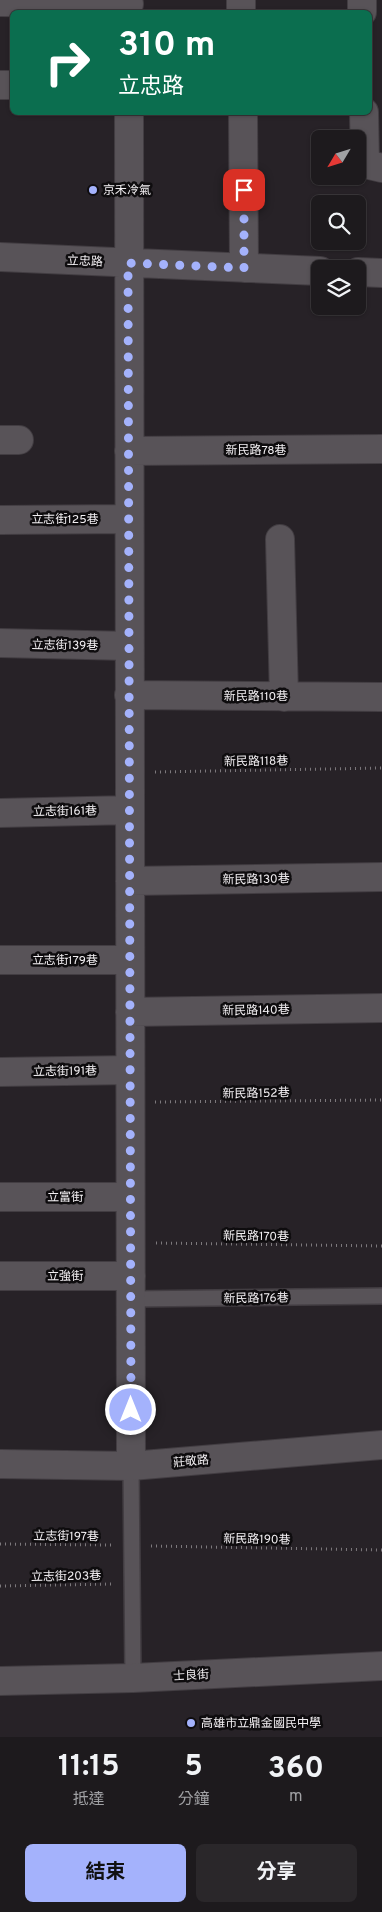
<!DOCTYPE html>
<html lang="zh-TW">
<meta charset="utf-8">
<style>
body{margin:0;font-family:Overpass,"Noto Sans TC",sans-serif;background:#2a272a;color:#f1f3f6;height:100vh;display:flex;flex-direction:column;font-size:19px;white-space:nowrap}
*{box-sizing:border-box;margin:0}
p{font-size:16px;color:#a0a1a4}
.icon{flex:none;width:28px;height:28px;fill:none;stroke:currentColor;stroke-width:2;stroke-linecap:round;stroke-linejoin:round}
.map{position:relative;height:1737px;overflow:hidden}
.side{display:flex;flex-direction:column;background:#1d1a1d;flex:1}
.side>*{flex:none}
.top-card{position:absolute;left:10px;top:10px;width:362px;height:105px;border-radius:8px;box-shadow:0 1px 4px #0004,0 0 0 1px #3b383b;background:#0b6e4f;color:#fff;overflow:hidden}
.needle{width:32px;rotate:232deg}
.fabs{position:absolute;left:311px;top:130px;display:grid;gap:10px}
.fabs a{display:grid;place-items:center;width:55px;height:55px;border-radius:8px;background:#1d1a1d;box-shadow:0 1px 4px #0004,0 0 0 1px #3b383b;font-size:25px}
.pin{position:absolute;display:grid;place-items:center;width:42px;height:42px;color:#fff;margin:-21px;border-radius:10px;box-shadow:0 2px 8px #0006}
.me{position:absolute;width:55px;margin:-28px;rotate:0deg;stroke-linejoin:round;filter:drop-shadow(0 0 4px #0008)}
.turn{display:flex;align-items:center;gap:18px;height:105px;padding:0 25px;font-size:22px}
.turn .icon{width:65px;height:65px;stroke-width:2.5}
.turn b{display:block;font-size:35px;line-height:42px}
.eta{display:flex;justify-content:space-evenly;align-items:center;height:85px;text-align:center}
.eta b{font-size:30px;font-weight:700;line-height:35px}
.action{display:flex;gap:10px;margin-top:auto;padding:10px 25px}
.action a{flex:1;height:58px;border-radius:8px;background:#a4b2fc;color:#111;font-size:20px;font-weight:700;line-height:58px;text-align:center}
.action a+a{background:#2a272a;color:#f1f3f6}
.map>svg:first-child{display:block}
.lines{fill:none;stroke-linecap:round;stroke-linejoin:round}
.lane-casing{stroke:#423d42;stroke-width:18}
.street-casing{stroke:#423d42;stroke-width:30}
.path{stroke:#7d797d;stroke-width:3;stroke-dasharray:1 4;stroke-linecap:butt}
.lane{stroke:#585358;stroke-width:15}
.street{stroke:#585358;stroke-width:28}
.route{stroke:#a4b2fc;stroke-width:9;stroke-dasharray:0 16.2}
.poi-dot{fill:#a4b2fc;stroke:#0e0c0e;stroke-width:2}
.labels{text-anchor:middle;stroke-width:5;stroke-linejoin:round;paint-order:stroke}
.poi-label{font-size:12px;fill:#f3f0f3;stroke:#0e0c0e;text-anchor:start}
.street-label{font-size:12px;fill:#f3f0f3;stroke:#0e0c0e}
</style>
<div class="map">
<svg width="382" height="1737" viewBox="0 0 382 1737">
<rect width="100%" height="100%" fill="#272227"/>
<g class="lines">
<defs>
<path id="lane" d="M131,1299L382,1296
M131,1466L133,1678"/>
<path id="street" d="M241,0V12
M362,0V12
M0,2L129,4
M0,85H12
M129,112L131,1466
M243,112L244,268
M364,112L365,164L382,168
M0,257L320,271
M358,272L382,273
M0,440H19
M129,451L382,449
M0,520L129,519
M280,539L284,697
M0,643L129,646
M129,695L382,697
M0,813L130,810
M130,881L382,877
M0,960H130
M130,1012L382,1008
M0,1072L130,1070
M0,1197H130
M0,1276H131
M0,1464L131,1466L382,1445
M0,1681L133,1678L382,1666"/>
</defs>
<use href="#lane" class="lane-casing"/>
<use href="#street" class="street-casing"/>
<path class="path" d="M155,772L382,768
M155,1102L382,1100
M156,1243L382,1246
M0,1544L112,1545
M151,1546L382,1550
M0,1586L112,1584"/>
<use href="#lane" class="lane"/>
<use href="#street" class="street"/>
</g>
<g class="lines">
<path class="route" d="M131,1410L128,263L244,268V190"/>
</g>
<g class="poi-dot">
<circle cx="93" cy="190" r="5"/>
<circle cx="191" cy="1723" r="5"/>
</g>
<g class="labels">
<g class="poi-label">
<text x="103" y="194">京禾冷氣</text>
<text x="201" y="1727">高雄市立鼎金國民中學</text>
</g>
<g class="street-label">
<text transform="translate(85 261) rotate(2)" y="4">立忠路</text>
<text x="256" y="454">新民路78巷</text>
<text x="65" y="523">立志街125巷</text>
<text transform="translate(65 645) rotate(1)" y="4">立志街139巷</text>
<text x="256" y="700">新民路110巷</text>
<text transform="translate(256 761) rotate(-1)" y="4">新民路118巷</text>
<text transform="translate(65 811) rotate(-1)" y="4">立志街161巷</text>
<text transform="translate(256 879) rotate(-1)" y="4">新民路130巷</text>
<text x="65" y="964">立志街179巷</text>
<text transform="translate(256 1010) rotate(-1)" y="4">新民路140巷</text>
<text transform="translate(65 1071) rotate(-1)" y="4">立志街191巷</text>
<text transform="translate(256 1093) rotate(-1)" y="4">新民路152巷</text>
<text x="65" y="1201">立富街</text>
<text transform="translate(256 1236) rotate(1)" y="4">新民路170巷</text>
<text x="65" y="1280">立強街</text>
<text transform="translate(256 1298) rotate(-1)" y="4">新民路176巷</text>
<text transform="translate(191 1461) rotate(-5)" y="4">莊敬路</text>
<text transform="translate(66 1536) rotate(1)" y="4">立志街197巷</text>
<text transform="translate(257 1539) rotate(1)" y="4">新民路190巷</text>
<text transform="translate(66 1576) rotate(-1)" y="4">立志街203巷</text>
<text transform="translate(191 1675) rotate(-3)" y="4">士良街</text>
</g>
</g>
</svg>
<div class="fabs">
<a><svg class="needle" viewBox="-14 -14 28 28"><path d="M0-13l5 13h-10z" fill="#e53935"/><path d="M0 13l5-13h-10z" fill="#a0a1a4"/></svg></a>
<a><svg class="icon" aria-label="search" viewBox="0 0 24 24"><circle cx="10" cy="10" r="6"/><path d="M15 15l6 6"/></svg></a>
<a><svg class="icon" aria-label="layers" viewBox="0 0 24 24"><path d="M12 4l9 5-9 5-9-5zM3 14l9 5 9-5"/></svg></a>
</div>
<div class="pin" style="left:244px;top:190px;background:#d93025"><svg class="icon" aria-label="arrive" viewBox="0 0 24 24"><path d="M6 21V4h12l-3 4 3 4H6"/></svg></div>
<svg class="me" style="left:131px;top:1410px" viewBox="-20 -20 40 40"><circle r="17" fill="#a4b2fc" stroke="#fff" stroke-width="3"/><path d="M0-11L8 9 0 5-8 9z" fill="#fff"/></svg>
<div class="top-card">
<div class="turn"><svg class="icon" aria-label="right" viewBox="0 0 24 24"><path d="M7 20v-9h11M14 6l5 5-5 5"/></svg><div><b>310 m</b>立忠路</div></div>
</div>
</div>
<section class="side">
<div class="eta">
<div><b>11:15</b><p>抵達</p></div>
<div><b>5</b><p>分鐘</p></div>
<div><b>360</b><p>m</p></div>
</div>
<div class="action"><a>結束</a><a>分享</a></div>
</section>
